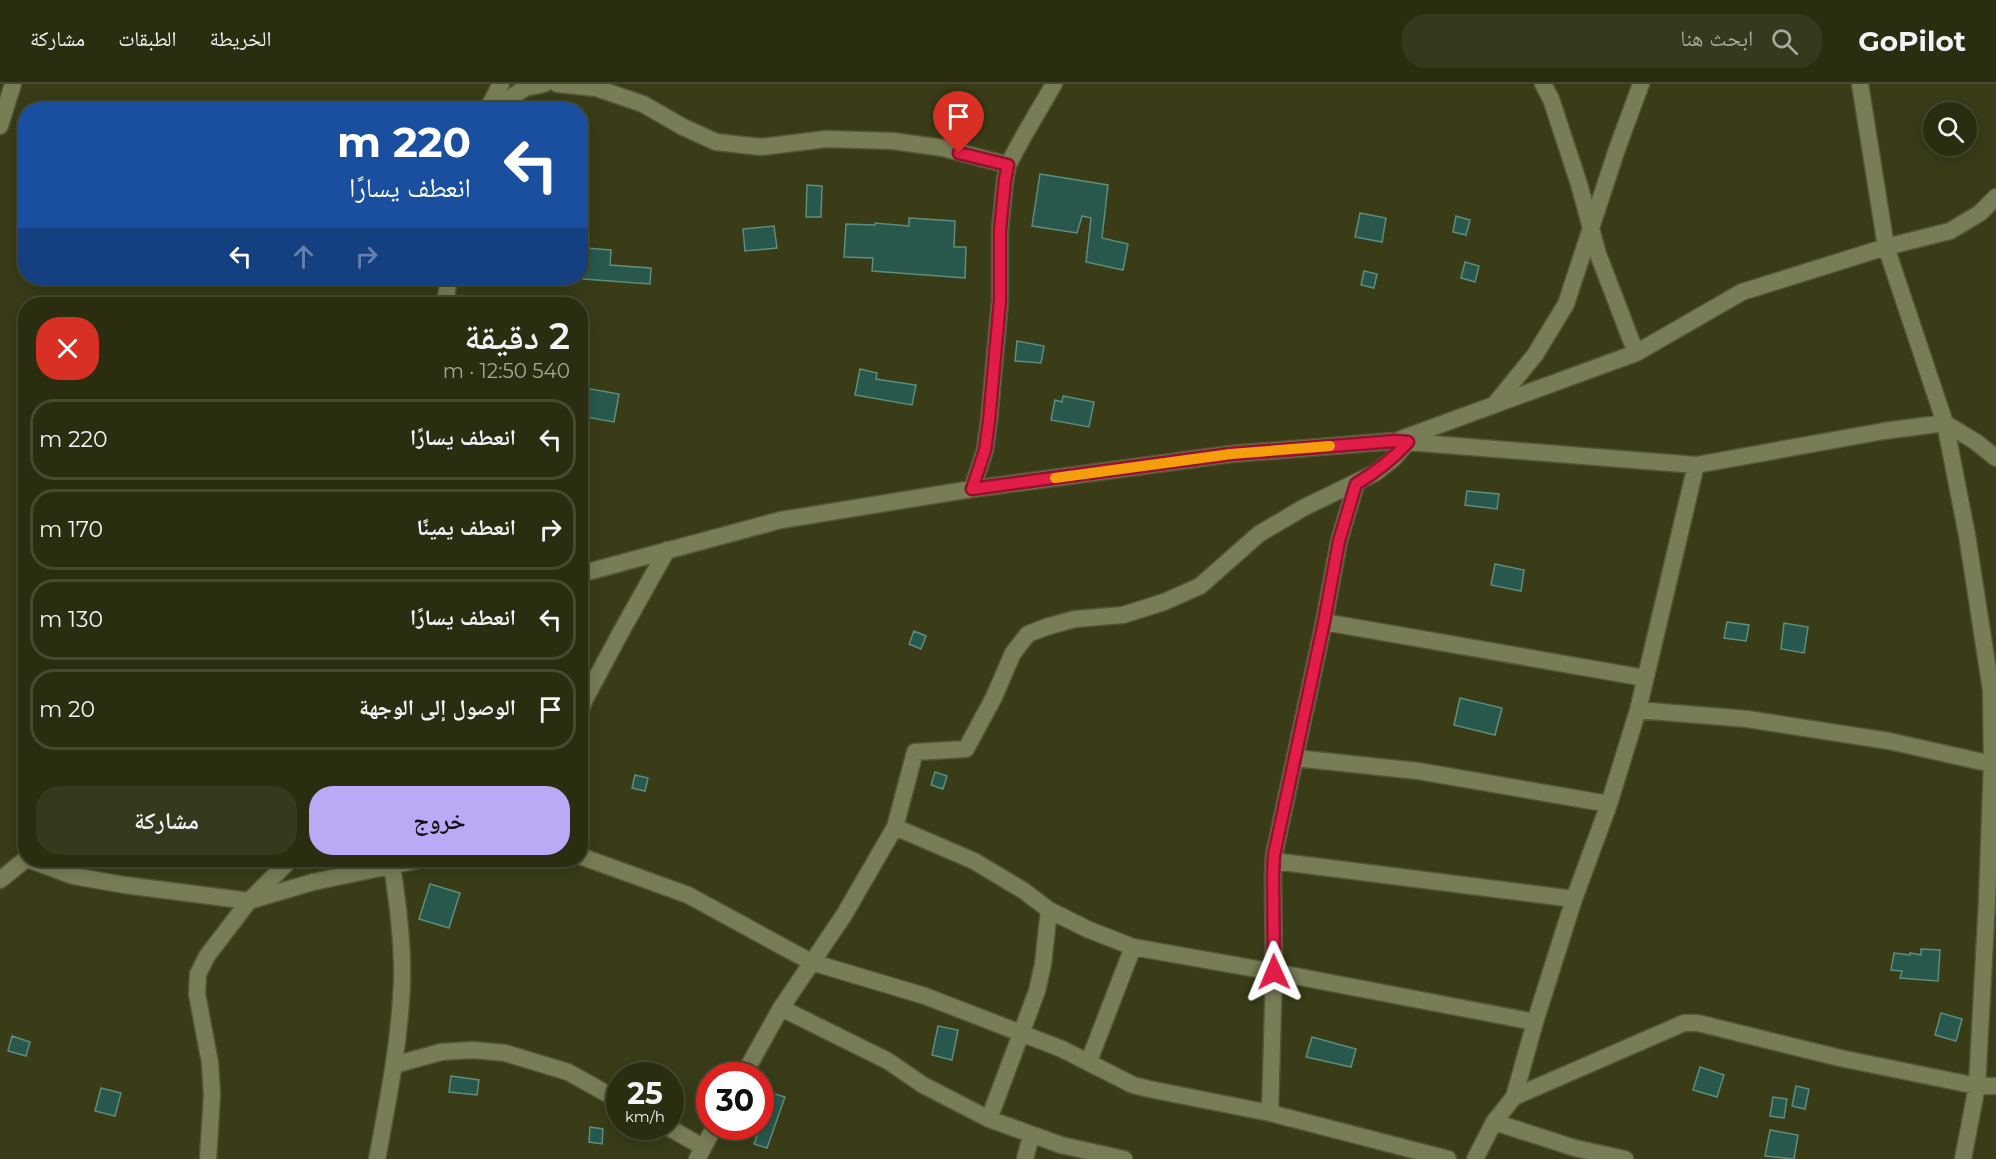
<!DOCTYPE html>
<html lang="ar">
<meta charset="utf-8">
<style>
body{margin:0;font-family:Montserrat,"Noto Naskh Arabic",sans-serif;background:#37391f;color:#f1f3f6;direction:rtl;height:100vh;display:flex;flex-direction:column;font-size:22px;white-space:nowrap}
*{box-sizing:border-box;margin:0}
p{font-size:20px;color:#a6a89f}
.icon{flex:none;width:33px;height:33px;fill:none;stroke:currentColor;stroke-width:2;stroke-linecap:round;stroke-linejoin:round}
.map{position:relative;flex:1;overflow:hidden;direction:ltr}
.sheet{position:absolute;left:18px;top:213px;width:570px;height:570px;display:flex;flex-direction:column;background:#2b2d11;border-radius:24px;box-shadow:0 3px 15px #0003,0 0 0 2px #474931;direction:rtl}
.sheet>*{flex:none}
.hud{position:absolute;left:18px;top:18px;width:570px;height:183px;border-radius:24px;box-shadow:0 3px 15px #0003,0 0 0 2px #474931;direction:rtl;background:#1a4fa0;color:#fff;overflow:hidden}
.controls{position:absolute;left:1923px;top:18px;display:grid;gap:12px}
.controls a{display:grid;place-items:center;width:54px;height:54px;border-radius:50%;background:#2b2d11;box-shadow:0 3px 15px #0003,0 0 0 2px #474931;font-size:30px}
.speed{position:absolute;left:606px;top:978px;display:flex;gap:12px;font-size:30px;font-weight:700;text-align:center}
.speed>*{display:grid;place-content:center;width:78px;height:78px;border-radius:50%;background:#2b2d11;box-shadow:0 3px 15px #0003,0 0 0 2px #474931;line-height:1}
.speed small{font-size:15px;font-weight:400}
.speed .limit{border:9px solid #d22;background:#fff;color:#111}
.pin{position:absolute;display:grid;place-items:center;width:51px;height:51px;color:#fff;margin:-62px -26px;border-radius:50% 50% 50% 0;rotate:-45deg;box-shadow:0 0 6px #0007}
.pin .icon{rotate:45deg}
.me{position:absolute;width:66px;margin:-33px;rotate:359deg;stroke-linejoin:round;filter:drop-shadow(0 0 4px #0008)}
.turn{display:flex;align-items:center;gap:21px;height:126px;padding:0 18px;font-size:27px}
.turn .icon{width:78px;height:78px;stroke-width:2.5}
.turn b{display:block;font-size:42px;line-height:51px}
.lanes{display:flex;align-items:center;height:57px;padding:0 18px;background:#0003;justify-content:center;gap:30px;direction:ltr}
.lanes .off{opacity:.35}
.round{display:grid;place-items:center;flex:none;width:63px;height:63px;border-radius:24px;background:#37391f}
.summary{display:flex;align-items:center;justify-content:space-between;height:102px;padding:0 18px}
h1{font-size:36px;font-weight:600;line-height:45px}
.action{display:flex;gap:12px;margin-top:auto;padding:12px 18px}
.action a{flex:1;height:69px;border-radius:24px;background:#baaaf6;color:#111;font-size:24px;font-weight:600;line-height:69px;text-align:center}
.action a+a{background:#37391f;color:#f1f3f6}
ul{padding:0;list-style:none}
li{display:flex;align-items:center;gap:18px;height:81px;margin:0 12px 9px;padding:0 6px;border:3px solid #474931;border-radius:24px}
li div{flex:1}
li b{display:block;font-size:22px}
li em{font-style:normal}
header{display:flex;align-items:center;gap:36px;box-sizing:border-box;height:84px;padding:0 30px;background:#2b2d11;border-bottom:2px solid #474931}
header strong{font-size:28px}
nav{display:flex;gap:33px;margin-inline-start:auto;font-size:21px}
.search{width:420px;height:54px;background:#37391f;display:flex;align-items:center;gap:15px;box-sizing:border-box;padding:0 21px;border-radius:24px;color:#a6a89f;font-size:22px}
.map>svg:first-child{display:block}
.building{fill:#28584b;stroke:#5d8d7e;stroke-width:1.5}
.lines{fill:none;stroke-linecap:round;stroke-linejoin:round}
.street-casing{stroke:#545637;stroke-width:19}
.street{stroke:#797d55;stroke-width:16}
.route-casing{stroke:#92132f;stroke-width:15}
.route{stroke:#e11d48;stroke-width:10}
.slow{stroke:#f59e0b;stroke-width:10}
</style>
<header>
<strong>GoPilot</strong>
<div class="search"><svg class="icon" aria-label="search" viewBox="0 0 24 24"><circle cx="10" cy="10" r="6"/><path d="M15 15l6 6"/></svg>ابحث هنا</div>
<nav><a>الخريطة</a><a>الطبقات</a><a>مشاركة</a></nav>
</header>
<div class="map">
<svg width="1996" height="1075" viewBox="0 0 1996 1075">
<rect width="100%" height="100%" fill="#393c17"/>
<path class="building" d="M1040,90L1108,101L1102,154L1128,160L1123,186L1086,178L1091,134L1082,132L1077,149L1032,142Z
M807,101L822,102L821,133H806Z
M1360,129L1386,134L1382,158L1355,153Z
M1456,132L1470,136L1466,151L1453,148Z
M909,134L955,137L954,163H966L965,194L872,187L873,174L844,173L846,140L875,141V139L909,142Z
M774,142L777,164L745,167L743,145Z
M585,164L611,166L610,181L651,184L650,200L583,195Z
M1465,178L1479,182L1475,198L1461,194Z
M1364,187L1377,190L1374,204L1361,201Z
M1017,257L1044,262L1041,279L1015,277Z
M860,285L877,289L876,295L916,301L912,321L855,311Z
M585,304L619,310L614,338L580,332Z
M1063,312L1094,318L1089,343L1051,336L1055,316L1062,318Z
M1467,407L1499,410L1497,425L1465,421Z
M1495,480L1524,486L1521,507L1491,501Z
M1727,538L1749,541L1746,557L1724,554Z
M1784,539L1808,543L1804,569L1781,565Z
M914,547L926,552L921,565L909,560Z
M1460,614L1502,624L1495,651L1454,641Z
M935,688L947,692L943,705L931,701Z
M635,691L648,694L645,707L632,704Z
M430,800L460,809L449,844L419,835Z
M1921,865L1940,866L1938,897L1900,894L1902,887L1891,886L1894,869L1910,871V869L1921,871Z
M1941,929L1962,935L1956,957L1935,951Z
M938,942L958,946L952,976L932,971Z
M12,952L30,958L26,972L8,967Z
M1312,953L1356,965L1351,983L1306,973Z
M1700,983L1724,991L1717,1013L1693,1006Z
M451,992L479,996L477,1011L449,1008Z
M1796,1002L1809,1005L1805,1025L1792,1022Z
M101,1004L121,1009L115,1032L95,1027Z
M772,1009L785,1013L767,1064L754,1060Z
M1773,1013L1787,1015L1784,1034L1770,1032Z
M590,1043L603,1045L602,1060L589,1058Z
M1770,1046L1798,1051L1794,1075L1765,1072Z"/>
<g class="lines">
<defs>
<path id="street" d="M557,0L596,4L643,20L683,43L716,58L761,63L826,55L893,57L943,64L1008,81
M1543,0L1551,15L1579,100L1598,170L1636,269
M1860,0L1886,163L1945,339L1967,451L1991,606L1992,680L1987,817L1977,1002L1963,1075
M487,26L501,0
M492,26L525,4L544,0
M0,42L13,0
M445,220L449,194
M1494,321L1535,271L1566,220L1617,65L1641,0
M1401,355L1636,269L1742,208L1886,163L1950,147L1980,129L1996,113
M972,405L985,366L989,337L1000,217V146L1005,96L1008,81L1023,53L1054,0
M580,490L781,436L972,405L1231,370L1395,357L1696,381L1884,347L1945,339L1976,358L1996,374
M1324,538L1645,594
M1638,626L1747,635L1889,657L1996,681
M580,628L585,615L622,546L667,466
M1295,674L1418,687L1609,720
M895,743L974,777L1024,807L1049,826L1087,845L1133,863L1274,888L1535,938
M580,772L688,811L811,878L925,912L1062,965L1133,1001L1149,1005L1270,1029L1448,1075
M30,776L73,792L125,801L249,817L313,798L419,776
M1274,777L1574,815
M0,796L26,775
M781,924L888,977L923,1001L989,1035L1061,1061L1124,1075
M1089,977L1133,863
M394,981L441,968L473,966L505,969L568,988L620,1017
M743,992L781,924L844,831L895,743L915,668L966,665L994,613L1013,569L1028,550L1046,543L1075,535L1123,531L1164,518L1200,502L1259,450L1303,424L1375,389L1393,375L1408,358
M1514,1013L1684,939H1698L1840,974L1977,1002H1996
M1270,1029L1274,888L1273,791L1274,771L1324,538L1339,457L1356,400
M989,1035L1037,907L1043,880L1049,826
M1494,1038L1575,1064L1625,1075
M666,1042L703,1063
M208,1075L212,1011L210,979L197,910L198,890L207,872L249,817L290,776
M377,1075C388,1016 400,957 402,897C403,858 398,820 392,782
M697,1075L715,1042
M1025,1075L1031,1052
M1475,1075L1494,1038L1514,1013L1535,938L1574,815L1609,720L1638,626L1696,381"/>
</defs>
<use href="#street" class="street-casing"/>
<use href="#street" class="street"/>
</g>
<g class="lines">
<defs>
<path id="route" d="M959,69L1008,81L1005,96L1000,146V217L989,337L985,366L972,405L1231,370L1395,357L1408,358C1392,376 1376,388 1356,400L1339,457L1324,538L1274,771L1273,791L1274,888"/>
</defs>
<use href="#route" class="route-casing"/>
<use href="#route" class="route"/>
<path class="slow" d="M1055,394L1231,370L1330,362"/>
</g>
</svg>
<div class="controls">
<a><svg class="icon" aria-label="search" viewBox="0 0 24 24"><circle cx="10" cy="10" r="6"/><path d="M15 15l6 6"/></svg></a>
</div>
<div class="speed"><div>25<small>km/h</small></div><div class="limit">30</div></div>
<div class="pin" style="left:959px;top:69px;background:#d93025"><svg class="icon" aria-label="arrive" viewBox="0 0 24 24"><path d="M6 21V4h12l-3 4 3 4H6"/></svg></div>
<svg class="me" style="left:1274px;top:888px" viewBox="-20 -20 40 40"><path d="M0-17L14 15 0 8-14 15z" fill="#e11d48" stroke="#fff" stroke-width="4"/></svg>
<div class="hud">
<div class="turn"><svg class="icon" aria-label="left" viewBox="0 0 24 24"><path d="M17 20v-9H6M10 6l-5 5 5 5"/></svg><div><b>220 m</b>انعطف يسارًا</div></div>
<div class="lanes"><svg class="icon" aria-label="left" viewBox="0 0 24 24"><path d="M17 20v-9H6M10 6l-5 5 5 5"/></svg><svg class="icon off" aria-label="ahead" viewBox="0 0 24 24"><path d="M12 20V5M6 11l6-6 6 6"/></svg><svg class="icon off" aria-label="right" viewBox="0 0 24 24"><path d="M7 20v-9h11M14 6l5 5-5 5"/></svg></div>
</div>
<section class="sheet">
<div class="summary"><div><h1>2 دقيقة</h1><p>540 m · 12:50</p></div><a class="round" style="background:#d93025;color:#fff"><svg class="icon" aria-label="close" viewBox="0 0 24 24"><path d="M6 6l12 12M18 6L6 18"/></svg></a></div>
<ul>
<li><svg class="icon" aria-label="left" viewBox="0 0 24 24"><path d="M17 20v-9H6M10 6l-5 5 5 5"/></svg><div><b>انعطف يسارًا</b></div><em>220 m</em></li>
<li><svg class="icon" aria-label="right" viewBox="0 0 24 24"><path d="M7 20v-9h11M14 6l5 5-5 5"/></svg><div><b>انعطف يمينًا</b></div><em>170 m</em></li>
<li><svg class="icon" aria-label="left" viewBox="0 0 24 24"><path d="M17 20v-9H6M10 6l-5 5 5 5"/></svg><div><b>انعطف يسارًا</b></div><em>130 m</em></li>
<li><svg class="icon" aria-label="arrive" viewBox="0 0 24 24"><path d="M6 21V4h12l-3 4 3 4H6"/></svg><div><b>الوصول إلى الوجهة</b></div><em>20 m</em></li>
</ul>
<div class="action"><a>خروج</a><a>مشاركة</a></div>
</section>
</div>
